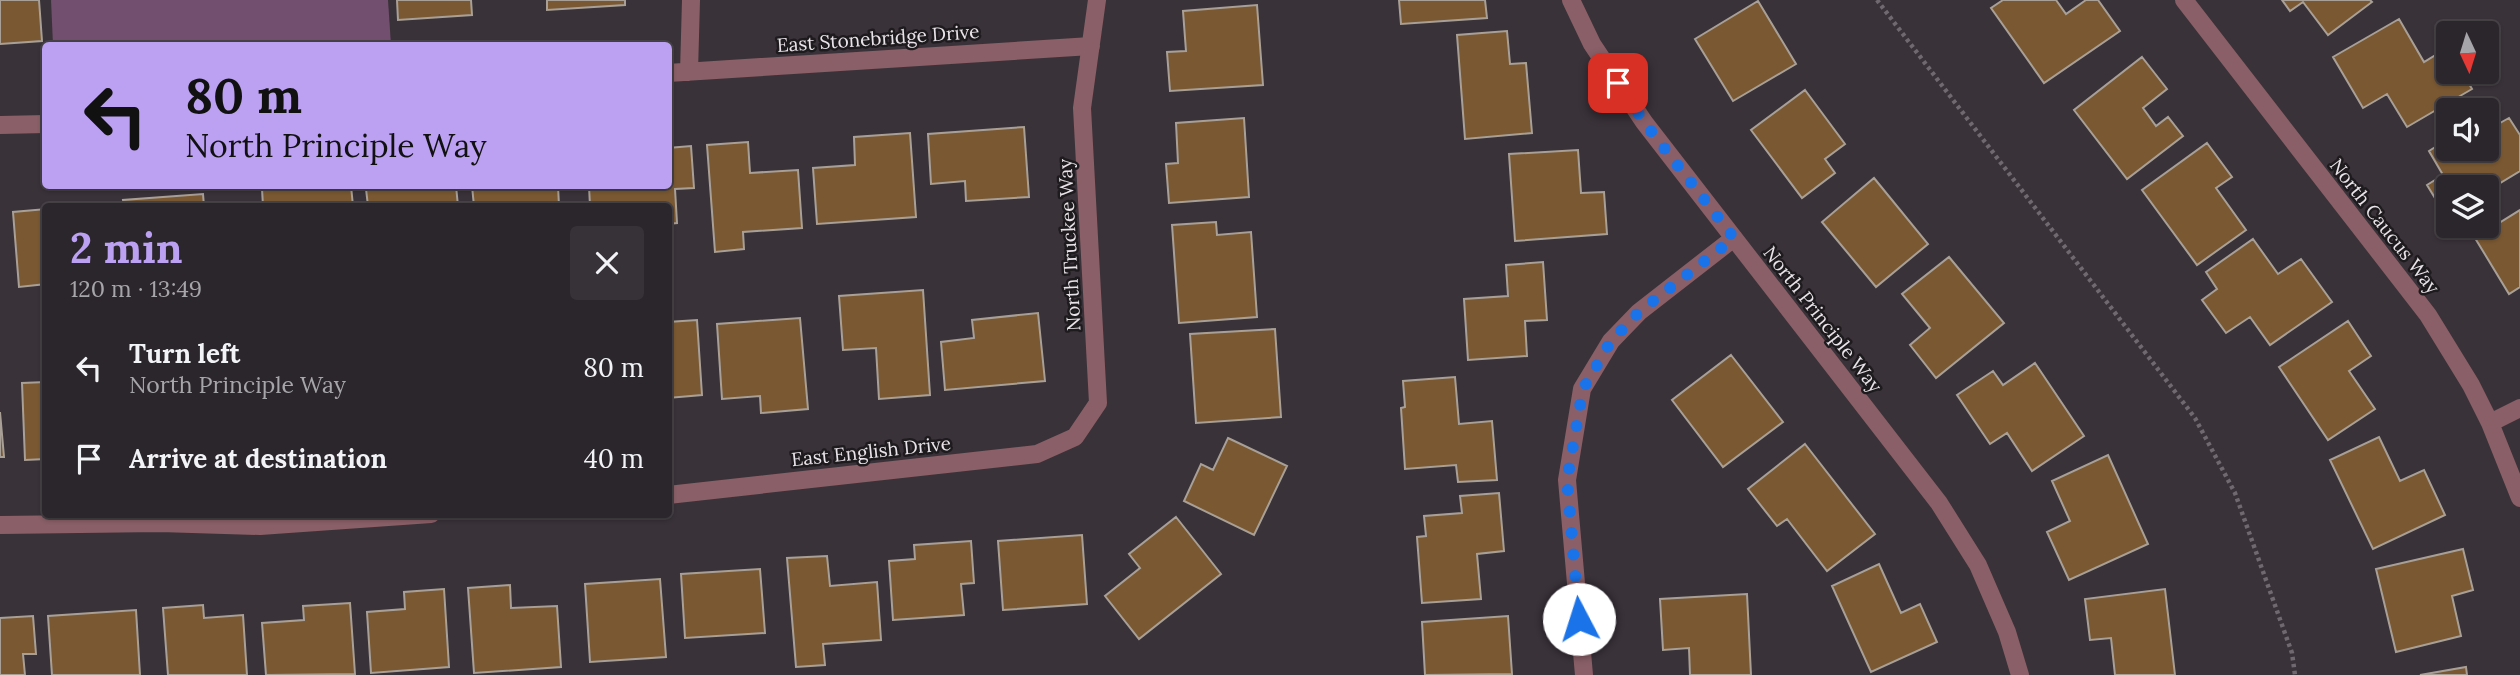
<!DOCTYPE html>
<meta charset="utf-8">
<style>
body{margin:0;font-family:Lora,serif;background:#373237;color:#f1f3f6;height:100vh;display:flex;flex-direction:column;font-size:26px;white-space:nowrap}
*{box-sizing:border-box;margin:0}
p{font-size:23px;color:#a6a5a9}
.icon{flex:none;width:38px;height:38px;fill:none;stroke:currentColor;stroke-width:2;stroke-linecap:round;stroke-linejoin:round}
.map{position:relative;flex:1;overflow:hidden}
.sheet{position:absolute;left:42px;top:203px;width:630px;height:315px;display:flex;flex-direction:column;background:#2b262b;border-radius:7px;box-shadow:0 2px 5px #0004,0 0 0 2px #474347}
.sheet>*{flex:none}
.banner{position:absolute;left:42px;top:42px;width:630px;height:147px;border-radius:7px;box-shadow:0 2px 5px #0004,0 0 0 2px #474347;background:#bca0f2;color:#111;overflow:hidden}
.needle{width:46px;rotate:176deg}
.controls{position:absolute;left:2436px;top:21px;display:grid;gap:14px}
.controls a{display:grid;place-items:center;width:63px;height:63px;border-radius:7px;background:#2b262b;box-shadow:0 2px 5px #0004,0 0 0 2px #474347;font-size:35px}
.pin{position:absolute;display:grid;place-items:center;width:60px;height:60px;color:#fff;margin:-30px;border-radius:14px;box-shadow:0 4px 10px #0006}
.me{position:absolute;width:77px;margin:-38px;rotate:355deg;stroke-linejoin:round;filter:drop-shadow(0 0 5px #0008)}
.turn{display:flex;align-items:center;gap:24px;height:147px;padding:0 28px;font-size:32px}
.turn .icon{width:91px;height:91px;stroke-width:2.5}
.turn b{display:block;font-size:49px;line-height:60px}
.round{display:grid;place-items:center;flex:none;width:74px;height:74px;border-radius:7px;background:#373237}
.summary{display:flex;align-items:center;justify-content:space-between;height:119px;padding:0 28px}
h1{font-size:42px;font-weight:700;line-height:52px;color:#bca0f2}
ul{padding:0;list-style:none}
li{display:flex;align-items:center;gap:21px;height:91px;padding:0 28px}
li div{flex:1}
li b{display:block;font-size:26px}
li em{font-style:normal}
.map>svg:first-child{display:block}
.green{fill:#724e6f}
.building{fill:#795832;stroke:#a8a097;stroke-width:2}
.lines{fill:none;stroke-linecap:round;stroke-linejoin:round}
.path{stroke:#706970;stroke-width:4.5;stroke-dasharray:3.5 3.5;stroke-linecap:butt}
.street{stroke:#8a5f67;stroke-width:18}
.route{stroke:#1a73e8;stroke-width:12;stroke-dasharray:0 21.6}
.labels{text-anchor:middle;stroke-width:5;stroke-linejoin:round;paint-order:stroke}
.street-label{font-size:19px;fill:#e9e4e9;stroke:#1e1b1e}
</style>
<div class="map">
<svg width="2520" height="675" viewBox="0 0 2520 675">
<rect width="100%" height="100%" fill="#393239"/>
<path class="green" d="M51,0H388L391,45H53Z"/>
<path class="building" d="M0,0H39L42,41L0,44Z
M397,0H471L472,15L398,20Z
M547,0H625V5L547,10Z
M1399,0H1485L1487,18L1401,24Z
M2003,0H2056L2066,14L2086,0H2098L2120,31L2044,83L1991,8Z
M2282,0H2370L2372,2L2328,35L2303,2L2290,11Z
M1758,1L1796,64L1733,101L1695,39Z
M1257,5L1263,85L1170,91L1167,52L1186,51L1183,11Z
M2399,19L2424,62L2447,48L2448,72H2462L2472,89L2407,127L2387,94L2363,108L2333,57Z
M1507,31L1510,64L1526,63L1532,133L1465,139L1457,35Z
M2142,57L2167,89L2143,108L2156,126L2168,117L2183,136L2127,179L2074,110Z
M1805,90L1845,144L1825,159L1835,173L1802,198L1751,130Z
M1244,118L1249,197L1169,203L1166,164L1178,163L1176,123Z
M2509,118L2520,135V171L2487,191V187H2448V214L2446,216L2427,185L2443,175L2429,151L2448,139V149H2487V121L2491,128Z
M1024,127L1029,197L966,201L965,181L931,184L928,134Z
M910,133L916,217L817,224L813,168L855,165L854,137Z
M748,142L750,173L798,170L802,228L743,232L744,249L715,252L707,145Z
M2207,143L2232,177L2216,188L2246,230L2197,265L2142,190Z
M691,146L694,188L675,189L677,223L668,224V206H590L589,186H668V148Z
M1578,150L1581,193L1604,192L1607,234L1515,241L1509,154Z
M1874,178L1928,244L1876,287L1822,222Z
M310,186H351L353,206H263L262,189Z
M394,186H456L458,206H368L366,189Z
M472,186H558L559,206H474Z
M203,194L204,206H124L123,200Z
M46,209V284L19,287L13,212Z
M2520,210V287L2509,294L2475,238Z
M1216,222L1217,235L1251,232L1257,317L1179,323L1172,225Z
M2253,239L2278,274L2301,259L2332,302L2270,345L2250,317L2226,333L2202,300L2217,289L2206,272Z
M1949,257L2004,323L1936,378L1910,345L1930,328L1902,294Z
M1543,262L1547,320L1525,321L1527,356L1468,360L1464,299L1508,296L1506,265Z
M923,290L930,395L879,399L876,348L843,350L839,296Z
M1038,313L1045,381L945,390L941,342L974,338L972,320Z
M800,318L808,409L761,413L760,396L722,399L717,324Z
M697,320L702,395L668,398V322Z
M2348,321L2371,356L2349,371L2375,409L2328,440L2279,367Z
M1275,329L1281,417L1196,423L1190,334Z
M1731,355L1783,422L1723,467L1672,400Z
M2035,363L2084,436L2032,471L2007,433L1990,444L1957,395L1993,371L2003,385Z
M1455,377L1459,424L1492,421L1497,480L1458,482L1456,465L1405,469L1401,408L1405,407L1403,381Z
M46,382V459L25,460L22,383Z
M0,412L4,457H0Z
M2379,437L2400,481L2424,470L2445,515L2373,549L2330,460Z
M1228,438L1287,466L1254,535L1184,501L1201,464L1213,470Z
M1805,444L1875,534L1827,571L1787,519L1777,526L1748,489Z
M2108,455L2148,544L2069,580L2047,532L2070,521L2052,481Z
M1499,493L1504,551L1477,554L1481,599L1422,603L1417,537L1426,536L1424,516L1462,513L1460,496Z
M1176,517L1221,574L1139,639L1105,596L1140,568L1129,554Z
M1082,535L1087,604L1003,610L998,541Z
M971,541L974,583L961,584L964,615L893,620L889,561L915,559L914,545Z
M2463,549L2473,590L2452,596L2461,636L2396,652L2376,569Z
M827,556L830,586L877,582L881,640L823,644L825,665L796,667L787,558Z
M1879,564L1901,613L1920,604L1937,642L1871,672L1832,586Z
M760,569L765,633L685,638L681,574Z
M660,579L666,657L590,662L585,584Z
M510,585L511,608L557,606L561,667L474,673L468,588Z
M444,589L449,667L371,673L367,612L405,609L404,592Z
M2165,589L2175,675H2115L2111,638L2090,640L2085,599Z
M1747,594L1751,675H1690L1689,648L1663,650L1660,599Z
M350,603L355,674L266,675L262,623L304,620L303,606Z
M203,605L204,618L243,615L247,675H168L163,608Z
M136,610L140,675H52L48,616Z
M33,616L36,654H23L25,675H0V618Z
M1508,616L1512,674L1425,675L1422,622Z
M2466,667L2467,675H2420Z"/>
<g class="lines">
<path class="path" d="M1877,0L2195,418L2235,493L2292,653L2295,675"/>
<path class="street" d="M1571,0L1592,44L1644,122L1939,503L1978,565L2007,632L2020,675
M2184,0L2428,315L2471,385L2490,423L2520,498
M689,72L691,0
M668,73L1091,46
M0,125L46,124
M2490,423L2520,408
M668,495L1037,454L1075,437L1098,403L1082,108L1097,0
M0,525L160,523L260,526L431,514
M1584,675L1567,480L1582,389L1611,341L1639,312L1734,238"/>
</g>
<g class="lines">
<path class="route" d="M1579,619L1567,480L1583,389L1611,341L1639,312L1734,238L1644,122L1618,83"/>
</g>
<g class="labels">
<g class="street-label">
<text transform="translate(878 38) rotate(-4)" y="7">East Stonebridge Drive</text>
<text transform="translate(2385 226) rotate(52)" y="7">North Caucus Way</text>
<text transform="translate(1069 245) rotate(-93)" y="7">North Truckee Way</text>
<text transform="translate(1823 319) rotate(52)" y="7">North Principle Way</text>
<text transform="translate(871 451) rotate(-6)" y="7">East English Drive</text>
</g>
</g>
</svg>
<div class="controls">
<a><svg class="needle" viewBox="-14 -14 28 28"><path d="M0-13l5 13h-10z" fill="#e53935"/><path d="M0 13l5-13h-10z" fill="#a6a5a9"/></svg></a>
<a><svg class="icon" aria-label="sound" viewBox="0 0 24 24"><path d="M4 9h4l5-4v14l-5-4H4zM17 9q2 3 0 6"/></svg></a>
<a><svg class="icon" aria-label="layers" viewBox="0 0 24 24"><path d="M12 4l9 5-9 5-9-5zM3 14l9 5 9-5"/></svg></a>
</div>
<div class="pin" style="left:1618px;top:83px;background:#d93025"><svg class="icon" aria-label="arrive" viewBox="0 0 24 24"><path d="M6 21V4h12l-3 4 3 4H6"/></svg></div>
<svg class="me" style="left:1579px;top:619px" viewBox="-20 -20 40 40"><circle r="19" fill="#fff"/><path d="M0-13L10 11 0 6-10 11z" fill="#1a73e8"/></svg>
<div class="banner">
<div class="turn"><svg class="icon" aria-label="left" viewBox="0 0 24 24"><path d="M17 20v-9H6M10 6l-5 5 5 5"/></svg><div><b>80 m</b>North Principle Way</div></div>
</div>
<section class="sheet">
<div class="summary"><div><h1>2 min</h1><p>120 m · 13:49</p></div><a class="round"><svg class="icon" aria-label="close" viewBox="0 0 24 24"><path d="M6 6l12 12M18 6L6 18"/></svg></a></div>
<ul>
<li><svg class="icon" aria-label="left" viewBox="0 0 24 24"><path d="M17 20v-9H6M10 6l-5 5 5 5"/></svg><div><b>Turn left</b><p>North Principle Way</p></div><em>80 m</em></li>
<li><svg class="icon" aria-label="arrive" viewBox="0 0 24 24"><path d="M6 21V4h12l-3 4 3 4H6"/></svg><div><b>Arrive at destination</b></div><em>40 m</em></li>
</ul>
</section>
</div>
